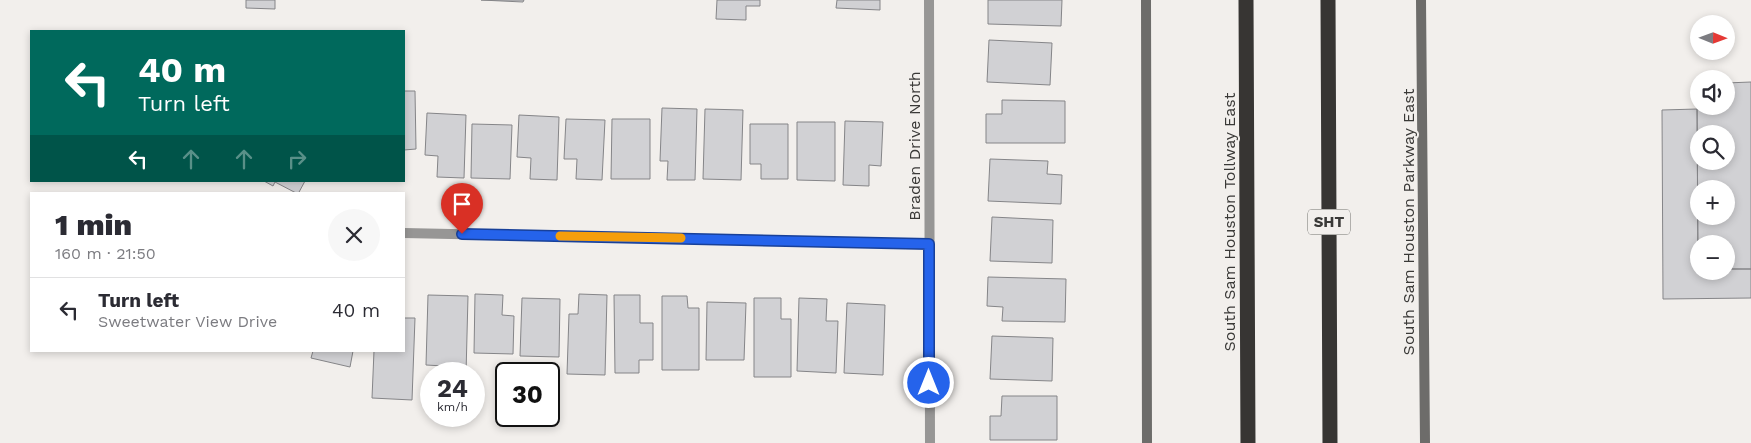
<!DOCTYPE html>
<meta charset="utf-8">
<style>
body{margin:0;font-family:"Work Sans",sans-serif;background:#f7f7f7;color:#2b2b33;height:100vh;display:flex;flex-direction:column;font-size:19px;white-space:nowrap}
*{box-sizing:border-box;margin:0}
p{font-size:16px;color:#7c7c81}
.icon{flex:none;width:28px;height:28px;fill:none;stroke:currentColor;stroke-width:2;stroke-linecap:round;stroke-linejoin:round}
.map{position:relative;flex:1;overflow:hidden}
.details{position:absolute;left:30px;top:192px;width:375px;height:160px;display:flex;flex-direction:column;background:#fff;border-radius:0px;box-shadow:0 2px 8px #0003}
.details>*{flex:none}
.guide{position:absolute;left:30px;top:30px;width:375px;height:152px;border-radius:0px;box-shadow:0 2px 8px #0003;background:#00695c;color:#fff;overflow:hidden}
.needle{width:32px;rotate:91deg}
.controls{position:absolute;left:1690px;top:15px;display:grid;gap:10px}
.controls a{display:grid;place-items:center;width:45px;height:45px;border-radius:50%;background:#fff;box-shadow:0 2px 8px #0003;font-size:25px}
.speed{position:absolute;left:420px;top:362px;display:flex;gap:10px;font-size:25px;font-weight:700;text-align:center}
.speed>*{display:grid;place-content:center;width:65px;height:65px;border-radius:50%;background:#fff;box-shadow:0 2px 8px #0003;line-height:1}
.speed small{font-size:12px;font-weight:400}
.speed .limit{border:2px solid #111;border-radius:8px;background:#fff;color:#111}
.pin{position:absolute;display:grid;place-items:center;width:42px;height:42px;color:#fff;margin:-51px -21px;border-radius:50% 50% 50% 0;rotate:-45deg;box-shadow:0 0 5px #0007}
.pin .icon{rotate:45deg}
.me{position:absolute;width:55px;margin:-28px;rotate:0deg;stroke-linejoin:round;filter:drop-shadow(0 0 4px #0008)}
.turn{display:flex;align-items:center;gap:18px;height:105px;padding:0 25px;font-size:22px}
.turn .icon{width:65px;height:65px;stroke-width:2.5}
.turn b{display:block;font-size:35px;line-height:42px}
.lanes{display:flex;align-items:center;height:48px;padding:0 25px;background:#0003;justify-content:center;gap:25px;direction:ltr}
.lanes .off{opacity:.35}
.round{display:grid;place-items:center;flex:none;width:52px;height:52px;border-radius:26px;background:#f7f7f7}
.head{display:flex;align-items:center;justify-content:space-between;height:85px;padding:0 25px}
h1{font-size:30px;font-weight:800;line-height:38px}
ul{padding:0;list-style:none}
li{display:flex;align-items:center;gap:15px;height:65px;padding:0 25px;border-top:1px solid #e1e1e2}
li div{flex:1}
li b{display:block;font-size:19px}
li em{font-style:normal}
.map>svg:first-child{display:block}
.building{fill:#d1d1d4;stroke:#858588;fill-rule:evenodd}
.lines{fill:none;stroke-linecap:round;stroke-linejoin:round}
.street{stroke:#979695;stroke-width:10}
.secondary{stroke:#6d6c6a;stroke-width:10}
.highway{stroke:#373533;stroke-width:15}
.route-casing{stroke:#184099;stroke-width:12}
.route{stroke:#2563eb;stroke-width:9}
.slow{stroke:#f59e0b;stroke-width:9}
.labels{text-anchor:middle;stroke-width:4;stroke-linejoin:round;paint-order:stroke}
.shield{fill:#f2efec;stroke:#71706d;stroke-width:1}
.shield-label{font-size:15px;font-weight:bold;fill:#3a3937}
.street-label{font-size:16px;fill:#3a3937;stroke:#f2efec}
</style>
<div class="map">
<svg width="1751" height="443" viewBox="0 0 1751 443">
<rect width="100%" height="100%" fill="#f2efec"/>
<path class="building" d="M246,0H275V9L246,8Z
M481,0H524L523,2Z
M717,0H760V6H746V20L716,19Z
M837,0H880V10L836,8Z
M988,0H1062L1061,26L988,24Z
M989,40L1052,43L1050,85L987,82Z
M1751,82V269H1726V244H1699L1698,269L1697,83H1699V106H1726V83ZM1699,134H1726V161H1699ZM1699,189H1726V216H1699Z
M404,91H415L416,149L404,150Z
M1002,100L1065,101V143H986V114H1002Z
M662,108L697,109L695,180H667L668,161H660Z
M705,109L743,110L741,180L703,179Z
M1697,109L1698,269L1699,271H1726V269H1751V298L1663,299L1662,110Z
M427,113L466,115L464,178L437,177L438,156L425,155Z
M519,115L559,117L557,180L530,179L531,158L517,157Z
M566,119L605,120L602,180L576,179L577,159H564Z
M612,119H650V179H611Z
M845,121L883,122L881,166L869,165V186L843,185Z
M797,122H835V181L797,180Z
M472,124L512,125L510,179L471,178Z
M750,124H788V179H761V164H750Z
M990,159L1048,161L1047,174L1062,175L1061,204L988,201Z
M264,181H305L298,194L275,182L273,186Z
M992,217L1053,220L1052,263L990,261Z
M988,277L1066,279L1065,322L1002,321L1003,307L987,306Z
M475,294L503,295L502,315L514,316L513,354L474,353Z
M579,294L607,295L605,375L567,374L569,314H578Z
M428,295L468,296L466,374H444V366L426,365Z
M614,295H640V323H653V360H639V373H615Z
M662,296H687L688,308H699V370H662Z
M522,298L560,299L559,357L520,356Z
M754,298H781V319H791V377H754Z
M799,298L827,299L826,321H838L836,373L797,371Z
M707,302L746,303L744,360H706Z
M847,303L885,305L883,375L844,373Z
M404,318H415L412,400L372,398L374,351H404Z
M992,336L1053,338L1052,381L990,379Z
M313,351H353L350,367L311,358Z
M1002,396H1057V440H990V416H1001Z"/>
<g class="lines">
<path class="street" d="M929,0L930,443
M404,233L929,244"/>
<path class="secondary" d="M1146,0L1147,443
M1421,0L1425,443"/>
<path class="highway" d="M1246,0L1248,443
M1328,0L1330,443"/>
</g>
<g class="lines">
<defs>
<path id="route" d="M462,234L929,244V383"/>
</defs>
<use href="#route" class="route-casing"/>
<use href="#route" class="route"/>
<path class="slow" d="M560,236L681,238"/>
</g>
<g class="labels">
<rect class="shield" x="1308" y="209.5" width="42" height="25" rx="4"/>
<g class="shield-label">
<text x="1329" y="227">SHT</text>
</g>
<g class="street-label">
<text transform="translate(914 146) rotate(-90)" y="6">Braden Drive North</text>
<text transform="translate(1229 222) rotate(-90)" y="6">South Sam Houston Tollway East</text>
<text transform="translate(1408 222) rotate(-90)" y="6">South Sam Houston Parkway East</text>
</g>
</g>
</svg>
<div class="controls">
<a><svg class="needle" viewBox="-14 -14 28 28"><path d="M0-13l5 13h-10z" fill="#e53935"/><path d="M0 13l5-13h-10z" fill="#7c7c81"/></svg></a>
<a><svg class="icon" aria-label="sound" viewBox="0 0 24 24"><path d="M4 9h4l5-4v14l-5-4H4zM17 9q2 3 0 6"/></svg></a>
<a><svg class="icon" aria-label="search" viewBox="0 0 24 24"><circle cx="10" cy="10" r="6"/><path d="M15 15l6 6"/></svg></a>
<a>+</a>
<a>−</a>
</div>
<div class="speed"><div>24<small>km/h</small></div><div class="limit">30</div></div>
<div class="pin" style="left:462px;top:234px;background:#d93025"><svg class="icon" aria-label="arrive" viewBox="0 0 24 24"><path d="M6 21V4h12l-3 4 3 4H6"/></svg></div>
<svg class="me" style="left:929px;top:383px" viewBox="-20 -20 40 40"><circle r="17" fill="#2563eb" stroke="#fff" stroke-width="3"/><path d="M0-11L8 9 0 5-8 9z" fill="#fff"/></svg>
<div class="guide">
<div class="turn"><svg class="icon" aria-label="left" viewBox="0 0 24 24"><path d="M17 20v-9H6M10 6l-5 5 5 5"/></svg><div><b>40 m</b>Turn left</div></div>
<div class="lanes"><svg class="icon" aria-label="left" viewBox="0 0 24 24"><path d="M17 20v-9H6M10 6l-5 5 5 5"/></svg><svg class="icon off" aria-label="ahead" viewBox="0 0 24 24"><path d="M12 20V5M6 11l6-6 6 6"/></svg><svg class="icon off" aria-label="ahead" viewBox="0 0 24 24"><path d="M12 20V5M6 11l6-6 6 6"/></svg><svg class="icon off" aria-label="right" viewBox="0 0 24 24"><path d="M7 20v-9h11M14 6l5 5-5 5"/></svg></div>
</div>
<section class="details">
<div class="head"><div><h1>1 min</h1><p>160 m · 21:50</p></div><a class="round"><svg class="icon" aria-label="close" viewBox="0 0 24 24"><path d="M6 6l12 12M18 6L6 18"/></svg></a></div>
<ul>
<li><svg class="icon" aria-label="left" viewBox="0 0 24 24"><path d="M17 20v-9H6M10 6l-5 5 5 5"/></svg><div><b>Turn left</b><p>Sweetwater View Drive</p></div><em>40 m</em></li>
</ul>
</section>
</div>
